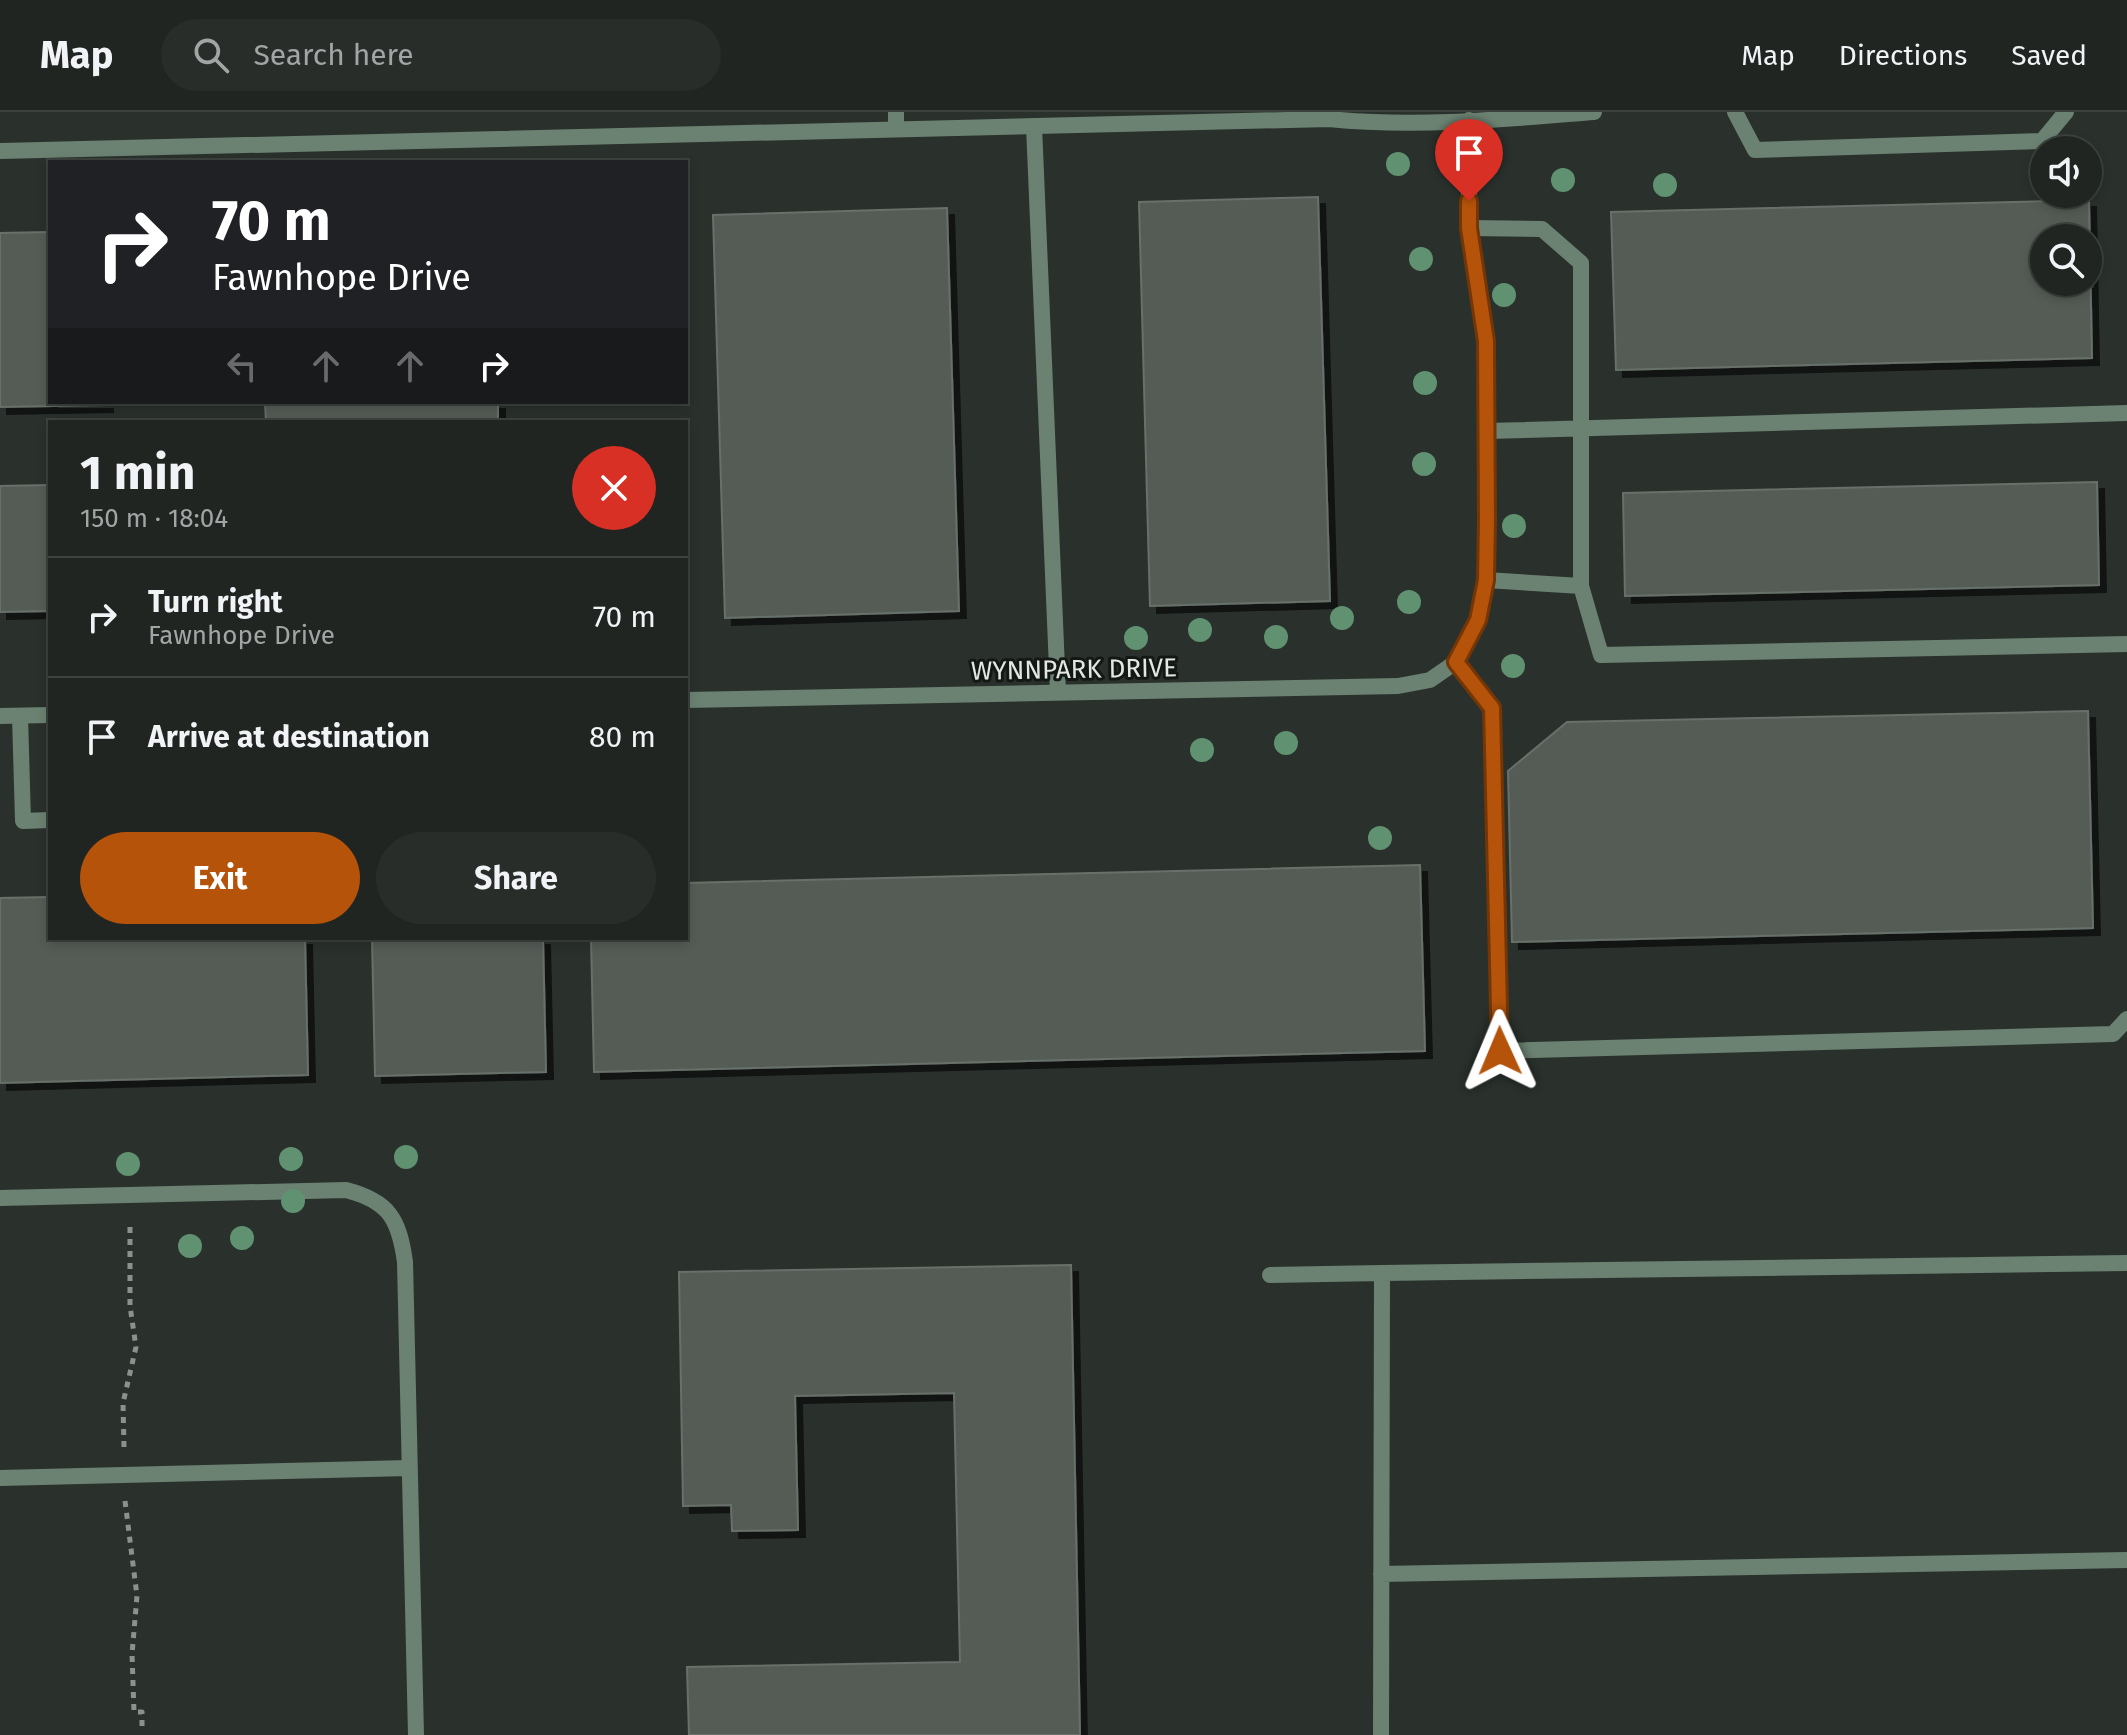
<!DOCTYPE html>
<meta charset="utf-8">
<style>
body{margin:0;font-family:"Fira Sans",sans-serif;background:#282d2a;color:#f1f3f6;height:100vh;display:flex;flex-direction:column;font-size:30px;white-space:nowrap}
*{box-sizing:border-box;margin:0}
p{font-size:26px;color:#a2a5a5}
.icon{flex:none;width:44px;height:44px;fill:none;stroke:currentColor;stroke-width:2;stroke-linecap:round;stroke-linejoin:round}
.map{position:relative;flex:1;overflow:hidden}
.side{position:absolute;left:48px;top:308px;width:640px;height:520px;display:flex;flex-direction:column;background:#202521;border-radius:0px;box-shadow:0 4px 12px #0003,0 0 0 2px #3d423f}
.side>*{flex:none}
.guide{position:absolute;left:48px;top:48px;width:640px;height:244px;border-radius:0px;box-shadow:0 4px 12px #0003,0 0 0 2px #3d423f;background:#202124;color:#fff;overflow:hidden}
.tools{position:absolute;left:2030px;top:24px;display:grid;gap:16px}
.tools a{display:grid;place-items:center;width:72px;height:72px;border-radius:50%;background:#202521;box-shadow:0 4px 12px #0003,0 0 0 2px #3d423f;font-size:40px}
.pin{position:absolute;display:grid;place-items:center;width:68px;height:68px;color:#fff;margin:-82px -34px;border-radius:50% 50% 50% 0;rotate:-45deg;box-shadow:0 0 8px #0007}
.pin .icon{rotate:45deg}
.me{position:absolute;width:88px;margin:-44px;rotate:359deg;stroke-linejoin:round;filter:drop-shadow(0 0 6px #0008)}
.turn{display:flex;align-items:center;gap:28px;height:168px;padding:0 32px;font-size:36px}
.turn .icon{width:104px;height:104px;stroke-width:2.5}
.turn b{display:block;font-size:56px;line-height:68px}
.lanes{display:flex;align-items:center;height:76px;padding:0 32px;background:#0003;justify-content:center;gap:40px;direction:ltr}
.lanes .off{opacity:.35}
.round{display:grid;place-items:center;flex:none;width:84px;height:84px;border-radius:42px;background:#282d2a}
.summary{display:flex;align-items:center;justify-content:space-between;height:136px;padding:0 32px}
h1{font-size:48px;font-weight:700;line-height:60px}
.action{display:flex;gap:16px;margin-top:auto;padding:16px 32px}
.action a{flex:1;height:92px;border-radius:48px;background:#b45309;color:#fff;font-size:32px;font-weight:700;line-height:92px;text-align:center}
.action a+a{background:#282d2a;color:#f1f3f6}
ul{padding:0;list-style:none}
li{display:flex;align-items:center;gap:24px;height:120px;padding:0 32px;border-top:2px solid #3d423f}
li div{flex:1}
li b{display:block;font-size:30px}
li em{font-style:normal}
header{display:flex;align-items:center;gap:48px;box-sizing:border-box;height:112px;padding:0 40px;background:#202521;border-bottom:2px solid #3d423f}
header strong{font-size:38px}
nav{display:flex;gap:44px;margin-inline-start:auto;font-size:28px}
.search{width:560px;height:72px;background:#282d2a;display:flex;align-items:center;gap:20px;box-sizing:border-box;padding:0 28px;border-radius:44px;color:#a2a5a5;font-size:30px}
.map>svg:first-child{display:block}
.building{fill:#545c56;stroke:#68706a;stroke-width:2;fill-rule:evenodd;filter:url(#shadow)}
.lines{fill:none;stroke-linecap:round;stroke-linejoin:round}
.path{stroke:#8b918d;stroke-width:5;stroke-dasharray:6 6;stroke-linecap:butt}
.lane{stroke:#6b8272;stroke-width:16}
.street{stroke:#6b8272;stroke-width:16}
.tree{fill:#609171}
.route-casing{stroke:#753606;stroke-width:20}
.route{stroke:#b45309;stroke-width:14}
.labels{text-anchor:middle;stroke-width:6;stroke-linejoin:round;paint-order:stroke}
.street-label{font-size:26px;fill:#e2e7e4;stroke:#141815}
</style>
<header>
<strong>Map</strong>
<div class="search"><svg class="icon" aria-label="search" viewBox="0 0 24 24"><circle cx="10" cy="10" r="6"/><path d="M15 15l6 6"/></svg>Search here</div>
<nav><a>Map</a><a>Directions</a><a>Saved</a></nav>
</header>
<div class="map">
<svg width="2127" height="1623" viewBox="0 0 2127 1623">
<defs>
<filter id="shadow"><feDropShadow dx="7" dy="7" stdDeviation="0" flood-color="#0009"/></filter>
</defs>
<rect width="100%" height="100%" fill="#2a312c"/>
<path class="building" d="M1318,85L1330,489L1150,494L1139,90Z
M2089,88L2092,246L1616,258L1611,100ZM2044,126H2088V170H2044Z
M947,96L959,499L725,506L713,103Z
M50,120V290H106V293L0,295V121Z
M265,290H498V310H266Z
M2097,370L2099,473L1625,484L1623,381Z
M50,373V499L0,500V374Z
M2088,599L2093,816L1512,830L1508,659L1567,610Z
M1420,753L1425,939L594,960L591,826H686V771Z
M50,785V826H305L308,963L0,971V786Z
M372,826H543L546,960L375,964Z
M1071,1153L1080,1623H689L687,1555L960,1550L954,1281L795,1284L798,1418L732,1419L731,1393L683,1394L679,1160Z"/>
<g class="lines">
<path class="path" d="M124,1335L123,1291L136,1235L130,1194V1110
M125,1389L137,1484L132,1542L134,1600H142V1617"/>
<path class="lane" d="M896,0V17
M1735,0L1755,38L2042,29L2066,0
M1034,14L1058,580
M1469,116L1542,117L1581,151V474L1601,543L2127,532
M1487,319L2127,301
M1486,468L1581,474
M1456,550L1492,596L1500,939L2113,922L2127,907
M20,604L23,709L50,708"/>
<path class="street" d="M0,39L1329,7C1416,16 1507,7 1594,0
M686,588L1398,574L1430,568L1456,550L1478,508L1486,468V229L1469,116V8
M0,604L50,603
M0,1086L346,1078C389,1089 399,1107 405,1150L416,1623
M1270,1163L1382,1161
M0,1366L409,1356
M1381,1462L2127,1448
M1381,1623L1382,1161L2127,1151"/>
</g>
<g class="tree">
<circle cx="1398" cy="52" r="12"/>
<circle cx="1563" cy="68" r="12"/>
<circle cx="1665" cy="73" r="12"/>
<circle cx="1421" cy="147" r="12"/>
<circle cx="1504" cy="183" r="12"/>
<circle cx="1425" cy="271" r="12"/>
<circle cx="1424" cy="352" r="12"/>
<circle cx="1514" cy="414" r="12"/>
<circle cx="1409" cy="490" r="12"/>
<circle cx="1342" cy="506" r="12"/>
<circle cx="1200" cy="518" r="12"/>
<circle cx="1276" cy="525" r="12"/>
<circle cx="1136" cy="526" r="12"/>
<circle cx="1513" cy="554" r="12"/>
<circle cx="1286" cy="631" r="12"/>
<circle cx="1202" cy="638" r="12"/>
<circle cx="1380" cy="726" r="12"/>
<circle cx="406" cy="1045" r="12"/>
<circle cx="291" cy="1047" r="12"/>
<circle cx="128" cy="1052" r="12"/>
<circle cx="293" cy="1089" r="12"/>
<circle cx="242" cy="1126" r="12"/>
<circle cx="190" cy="1134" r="12"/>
</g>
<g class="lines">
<defs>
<path id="route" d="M1469,89V116L1486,229L1487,408L1486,468L1478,508L1456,550L1492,596L1500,939"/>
</defs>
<use href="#route" class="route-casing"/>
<use href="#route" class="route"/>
</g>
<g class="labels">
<g class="street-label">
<text transform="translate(1074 557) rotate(-1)" y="9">WYNNPARK DRIVE</text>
</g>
</g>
</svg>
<div class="tools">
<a><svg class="icon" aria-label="sound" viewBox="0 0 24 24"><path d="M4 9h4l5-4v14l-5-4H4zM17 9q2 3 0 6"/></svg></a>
<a><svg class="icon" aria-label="search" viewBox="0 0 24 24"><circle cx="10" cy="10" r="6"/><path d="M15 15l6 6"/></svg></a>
</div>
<div class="pin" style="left:1469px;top:89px;background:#d93025"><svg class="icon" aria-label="arrive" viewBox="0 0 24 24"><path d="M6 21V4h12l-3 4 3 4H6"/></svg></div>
<svg class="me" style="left:1500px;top:939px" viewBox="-20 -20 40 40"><path d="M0-17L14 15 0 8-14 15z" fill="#b45309" stroke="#fff" stroke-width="4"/></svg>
<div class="guide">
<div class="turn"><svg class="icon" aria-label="right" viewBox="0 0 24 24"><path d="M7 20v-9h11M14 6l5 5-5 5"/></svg><div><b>70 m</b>Fawnhope Drive</div></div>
<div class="lanes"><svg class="icon off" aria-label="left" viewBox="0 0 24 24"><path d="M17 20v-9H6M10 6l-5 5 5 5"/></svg><svg class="icon off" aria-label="ahead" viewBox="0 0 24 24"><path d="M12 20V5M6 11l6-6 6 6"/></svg><svg class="icon off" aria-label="ahead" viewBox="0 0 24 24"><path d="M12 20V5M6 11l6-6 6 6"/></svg><svg class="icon" aria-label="right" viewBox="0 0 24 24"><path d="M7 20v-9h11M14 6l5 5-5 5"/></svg></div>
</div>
<section class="side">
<div class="summary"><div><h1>1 min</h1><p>150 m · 18:04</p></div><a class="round" style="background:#d93025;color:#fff"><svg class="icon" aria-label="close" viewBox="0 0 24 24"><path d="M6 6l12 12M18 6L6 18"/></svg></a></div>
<ul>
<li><svg class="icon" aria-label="right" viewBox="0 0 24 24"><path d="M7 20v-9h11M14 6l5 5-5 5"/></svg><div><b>Turn right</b><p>Fawnhope Drive</p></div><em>70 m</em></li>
<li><svg class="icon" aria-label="arrive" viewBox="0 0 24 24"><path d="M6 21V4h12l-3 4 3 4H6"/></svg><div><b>Arrive at destination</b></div><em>80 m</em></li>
</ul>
<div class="action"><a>Exit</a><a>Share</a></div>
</section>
</div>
